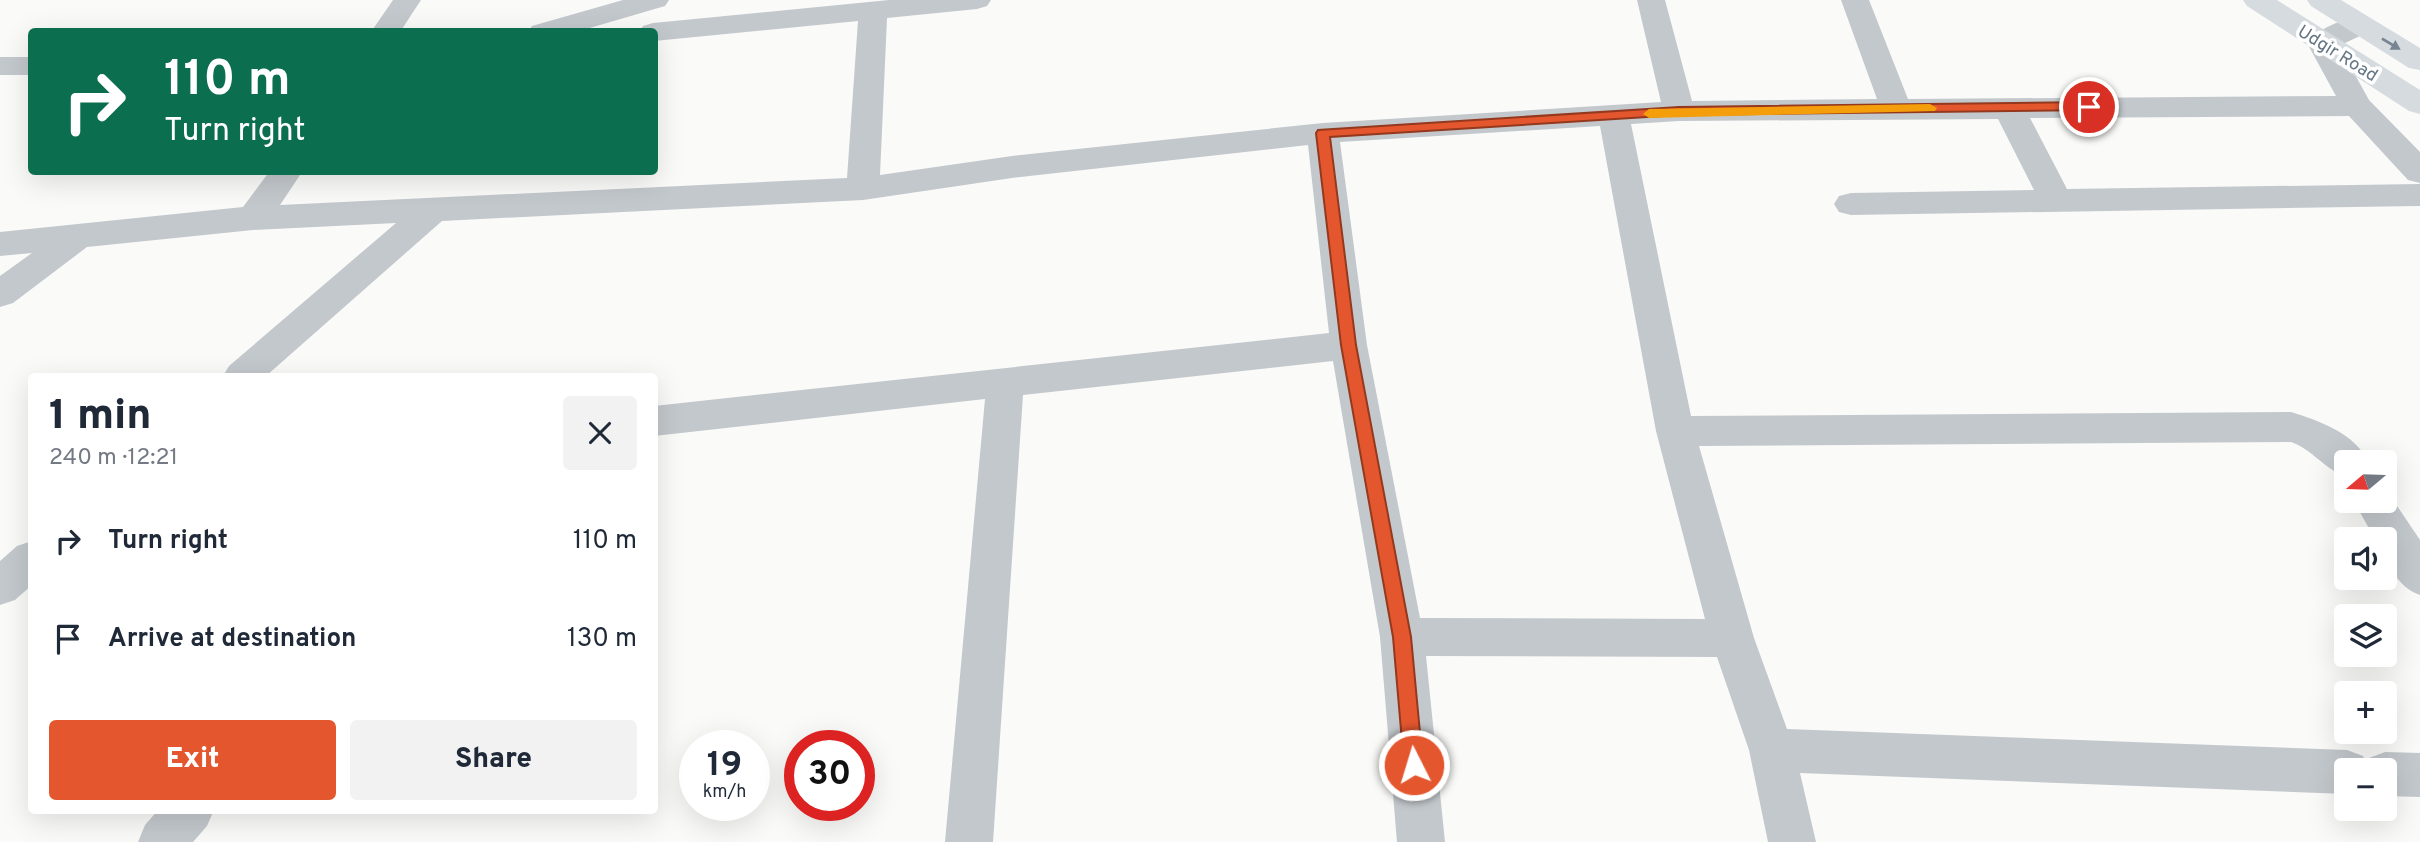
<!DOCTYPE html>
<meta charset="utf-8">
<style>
body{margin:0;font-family:Overpass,sans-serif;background:#f2f2f3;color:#1f2937;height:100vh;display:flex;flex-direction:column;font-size:26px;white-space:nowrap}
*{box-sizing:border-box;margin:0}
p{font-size:23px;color:#747a83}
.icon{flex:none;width:38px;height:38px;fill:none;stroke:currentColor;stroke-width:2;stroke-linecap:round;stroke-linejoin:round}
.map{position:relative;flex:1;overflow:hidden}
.panel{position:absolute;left:28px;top:373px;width:630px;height:441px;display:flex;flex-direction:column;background:#fff;border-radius:7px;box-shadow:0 7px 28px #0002}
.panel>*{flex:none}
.hud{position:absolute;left:28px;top:28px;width:630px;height:147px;border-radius:7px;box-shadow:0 7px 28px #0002;background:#0b6e4f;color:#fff;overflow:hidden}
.needle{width:46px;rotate:251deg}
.controls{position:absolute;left:2334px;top:450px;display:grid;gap:14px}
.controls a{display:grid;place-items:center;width:63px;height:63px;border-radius:7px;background:#fff;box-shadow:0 7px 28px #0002;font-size:35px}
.speed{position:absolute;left:679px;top:730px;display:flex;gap:14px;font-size:35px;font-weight:700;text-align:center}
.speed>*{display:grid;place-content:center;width:91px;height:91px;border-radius:50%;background:#fff;box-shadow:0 7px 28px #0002;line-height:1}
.speed small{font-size:18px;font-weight:400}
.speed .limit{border:10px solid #d22;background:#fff;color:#111}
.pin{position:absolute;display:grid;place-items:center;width:60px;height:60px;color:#fff;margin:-30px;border:4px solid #fff;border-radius:50%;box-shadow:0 2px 7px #0007}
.me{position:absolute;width:77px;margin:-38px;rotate:355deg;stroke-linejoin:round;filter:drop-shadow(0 0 5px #0008)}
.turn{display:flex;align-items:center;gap:24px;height:147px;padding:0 21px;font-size:32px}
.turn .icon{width:91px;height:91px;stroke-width:2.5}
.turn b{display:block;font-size:49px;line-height:60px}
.round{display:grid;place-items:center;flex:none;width:74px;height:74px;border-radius:7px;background:#f2f2f3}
.head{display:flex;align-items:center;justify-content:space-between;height:119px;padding:0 21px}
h1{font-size:42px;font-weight:800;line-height:52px}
.cta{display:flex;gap:14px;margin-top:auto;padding:14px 21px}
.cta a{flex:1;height:80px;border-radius:7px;background:#e4572e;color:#fff;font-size:28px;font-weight:800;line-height:80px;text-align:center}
.cta a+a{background:#f2f2f3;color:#1f2937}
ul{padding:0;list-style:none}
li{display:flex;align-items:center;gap:21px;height:98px;padding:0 21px}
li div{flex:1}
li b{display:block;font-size:26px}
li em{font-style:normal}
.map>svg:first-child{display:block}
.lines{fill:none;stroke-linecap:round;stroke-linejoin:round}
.street{fill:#c3c8cc;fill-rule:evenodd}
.highway{fill:#d6dbdf;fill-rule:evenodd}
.oneway{fill:#768591}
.route{fill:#e4572e;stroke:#94391e;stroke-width:2}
.slow{fill:#f59e0b}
.labels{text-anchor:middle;stroke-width:7;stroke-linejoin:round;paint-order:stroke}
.far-street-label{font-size:18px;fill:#657683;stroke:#fff}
</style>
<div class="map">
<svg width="2420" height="842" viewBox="0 0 2420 842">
<rect width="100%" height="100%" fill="#fafaf8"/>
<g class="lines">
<path class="street" d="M393,0H421L400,32H371Z
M623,0H669L665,6L576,32H528L532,26Z
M889,0H991L987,6L977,9L887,18L880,175L1012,156L1323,123L1661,102L1637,0H1665L1692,101L1877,99L1841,0H1869L1908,99L2336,96L2307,43C2318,27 2352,14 2370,19L2375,25L2370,31L2339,46L2369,100L2420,152V183L2408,180L2349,116L2030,118L2067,189L2420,184V206L1851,215L1839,212L1834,204L1839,196L1851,193L2034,190L1998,119L1679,121L1631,124L1691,416L2291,412C2320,421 2354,433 2369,462H2347V477C2325,470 2312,449 2291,442L1699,446L1754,638L1787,729L2347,750L2363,756L2366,763L2369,758L2385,752L2420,753V797L2385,796V770H2347V794L1800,773L1816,842H1768L1749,750L1717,657L1426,656L1445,842H1397L1380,637L1333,361L1023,395L993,842H945L985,399L654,436V406L1329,333L1308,145L1012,178L863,200L442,221L266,376H223L229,366L396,223L253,230L87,247L13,303L0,307V276L32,253L0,256V232L243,207L269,172H302L280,205L847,178L858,21L654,41V32H639L643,26L653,23ZM1600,126L1656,431L1705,619L1420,618L1367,345L1340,142Z
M0,57H32V75H0Z
M2385,488L2420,540V595C2397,587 2385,563 2385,539H2375L2353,500H2385Z
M32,541V585L15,600L0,605V561L17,546Z
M158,810H214L207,826L193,842H138L145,825Z"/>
<path class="highway" d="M2243,0H2277L2420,90V114L2409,111L2247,6Z
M2307,0H2341L2420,48V70L2409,68L2311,6Z"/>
</g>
<defs><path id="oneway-solid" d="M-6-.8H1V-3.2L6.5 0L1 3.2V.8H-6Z" transform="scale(1.75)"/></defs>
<use class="oneway" href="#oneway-solid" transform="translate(2391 44) rotate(31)"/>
<path class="route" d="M2089,102L2093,104V110L1679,115L1330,137L1356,345L1411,637L1423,765L1421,772L1414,774L1407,772L1404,765L1393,637L1341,345L1316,133L1318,130L1679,107Z"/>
<path class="slow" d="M1930,104L1937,108L1935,111L1649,118L1643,114L1649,109Z"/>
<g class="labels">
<g class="far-street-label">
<text transform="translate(2338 53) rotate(32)" y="6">Udgir Road</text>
</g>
</g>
</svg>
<div class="controls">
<a><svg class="needle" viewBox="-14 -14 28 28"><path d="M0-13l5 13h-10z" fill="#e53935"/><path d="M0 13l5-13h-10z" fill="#747a83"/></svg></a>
<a><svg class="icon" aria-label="sound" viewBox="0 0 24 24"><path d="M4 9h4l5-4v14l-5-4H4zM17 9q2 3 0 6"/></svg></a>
<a><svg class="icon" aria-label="layers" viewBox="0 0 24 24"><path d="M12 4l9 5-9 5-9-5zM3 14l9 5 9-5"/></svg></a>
<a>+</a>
<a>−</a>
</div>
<div class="speed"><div>19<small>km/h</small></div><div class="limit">30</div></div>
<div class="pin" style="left:2089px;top:107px;background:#d93025"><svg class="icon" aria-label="arrive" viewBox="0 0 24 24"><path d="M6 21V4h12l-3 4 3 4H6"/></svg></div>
<svg class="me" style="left:1414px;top:765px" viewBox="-20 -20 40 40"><circle r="17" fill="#e4572e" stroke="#fff" stroke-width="3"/><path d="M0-11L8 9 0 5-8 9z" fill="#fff"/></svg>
<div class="hud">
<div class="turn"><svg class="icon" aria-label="right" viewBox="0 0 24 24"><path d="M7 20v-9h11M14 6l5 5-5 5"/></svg><div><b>110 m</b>Turn right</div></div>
</div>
<section class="panel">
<div class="head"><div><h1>1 min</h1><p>240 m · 12:21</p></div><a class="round"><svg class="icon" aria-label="close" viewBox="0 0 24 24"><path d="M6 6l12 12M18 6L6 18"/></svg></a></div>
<ul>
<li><svg class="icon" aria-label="right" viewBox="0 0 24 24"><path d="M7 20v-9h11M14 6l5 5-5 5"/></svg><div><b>Turn right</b></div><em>110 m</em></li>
<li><svg class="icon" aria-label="arrive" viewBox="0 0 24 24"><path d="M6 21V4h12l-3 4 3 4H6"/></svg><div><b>Arrive at destination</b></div><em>130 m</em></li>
</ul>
<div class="cta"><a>Exit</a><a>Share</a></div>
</section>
</div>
